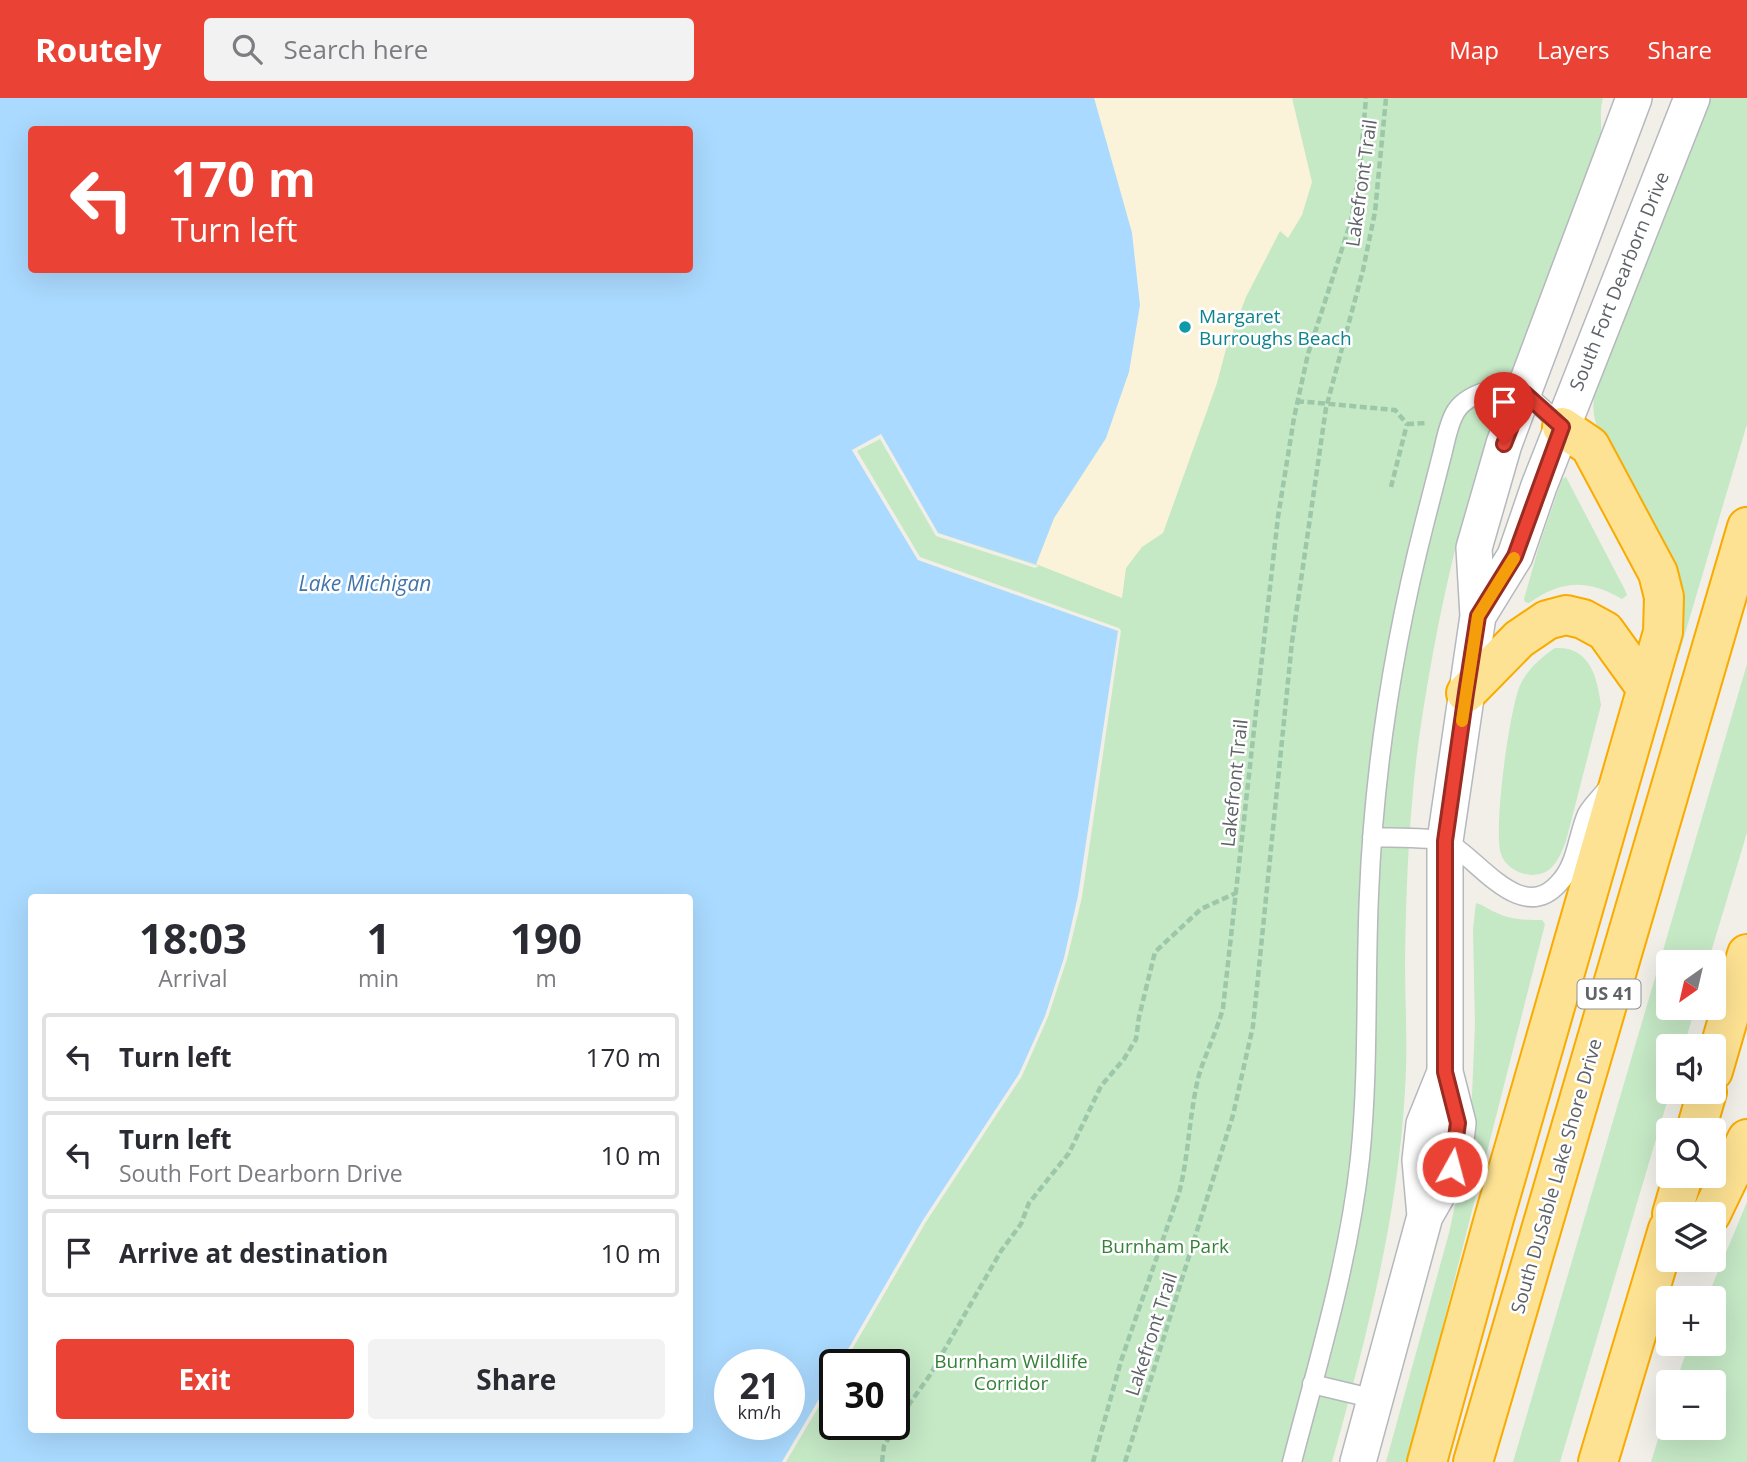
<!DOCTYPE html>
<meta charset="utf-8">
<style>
body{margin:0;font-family:"Open Sans",sans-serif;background:#f2f2f3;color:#2b2b33;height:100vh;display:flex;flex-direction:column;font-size:26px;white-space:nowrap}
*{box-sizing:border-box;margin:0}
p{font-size:23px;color:#7c7c81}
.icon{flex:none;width:38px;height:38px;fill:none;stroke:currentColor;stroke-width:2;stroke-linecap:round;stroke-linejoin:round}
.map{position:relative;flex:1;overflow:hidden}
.drawer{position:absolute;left:28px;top:796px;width:665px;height:539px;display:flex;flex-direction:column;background:#fff;border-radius:7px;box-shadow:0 7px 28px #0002}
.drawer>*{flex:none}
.banner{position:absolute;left:28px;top:28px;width:665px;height:147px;border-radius:7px;box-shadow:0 7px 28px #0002;background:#ea4335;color:#fff;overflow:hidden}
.needle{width:46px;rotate:214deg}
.controls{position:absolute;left:1656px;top:852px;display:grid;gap:14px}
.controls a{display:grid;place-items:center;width:70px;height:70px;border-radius:7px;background:#fff;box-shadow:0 7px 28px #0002;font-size:35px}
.speed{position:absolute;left:714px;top:1251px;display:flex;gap:14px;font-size:35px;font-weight:700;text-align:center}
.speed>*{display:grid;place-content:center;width:91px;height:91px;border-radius:50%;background:#fff;box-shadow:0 7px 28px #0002;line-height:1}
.speed small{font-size:18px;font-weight:400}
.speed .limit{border:4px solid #111;border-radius:10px;background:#fff;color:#111}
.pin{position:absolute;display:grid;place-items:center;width:60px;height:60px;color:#fff;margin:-72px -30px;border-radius:50% 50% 50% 0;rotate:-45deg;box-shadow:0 0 7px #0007}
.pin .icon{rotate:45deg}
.me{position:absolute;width:77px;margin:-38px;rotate:7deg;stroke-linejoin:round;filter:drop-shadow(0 0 5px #0008)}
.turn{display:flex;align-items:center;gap:24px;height:147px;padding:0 28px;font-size:32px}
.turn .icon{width:91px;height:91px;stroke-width:2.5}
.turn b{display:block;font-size:49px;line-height:60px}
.eta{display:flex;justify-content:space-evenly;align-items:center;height:119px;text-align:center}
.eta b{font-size:42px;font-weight:700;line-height:49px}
.primary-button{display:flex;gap:14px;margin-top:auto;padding:14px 28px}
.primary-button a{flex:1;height:80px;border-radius:7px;background:#ea4335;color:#fff;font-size:28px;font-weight:700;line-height:80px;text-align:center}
.primary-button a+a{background:#f2f2f3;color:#2b2b33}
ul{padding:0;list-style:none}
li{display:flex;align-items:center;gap:21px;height:88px;margin:0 14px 10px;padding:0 14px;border:4px solid #e1e1e2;border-radius:7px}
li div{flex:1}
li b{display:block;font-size:26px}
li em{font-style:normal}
header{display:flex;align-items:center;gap:42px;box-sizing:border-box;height:98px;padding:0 35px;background:#ea4335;color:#fff}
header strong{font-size:33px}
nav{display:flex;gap:38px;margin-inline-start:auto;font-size:24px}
.search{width:490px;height:63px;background:#f2f2f3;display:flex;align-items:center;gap:18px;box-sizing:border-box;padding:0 24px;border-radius:7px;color:#7c7c81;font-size:26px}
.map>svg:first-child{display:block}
.green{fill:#c5e8c5}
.sand{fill:#fbf3d9}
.water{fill:#aadaff;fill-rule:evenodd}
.pier{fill:#f1efe8}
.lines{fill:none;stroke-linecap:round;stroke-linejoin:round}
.lane-casing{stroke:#b5b8bc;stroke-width:21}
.street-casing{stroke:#b5b8bc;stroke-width:38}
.highway-casing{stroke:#f9ab00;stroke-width:42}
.path{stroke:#9cc7a9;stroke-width:4.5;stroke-dasharray:7 3.5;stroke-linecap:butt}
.lane{stroke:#fff;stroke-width:18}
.street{stroke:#fff;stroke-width:35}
.highway{stroke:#fde293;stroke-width:38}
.route-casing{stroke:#982c22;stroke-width:18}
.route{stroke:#ea4335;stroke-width:12}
.slow{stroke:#f59e0b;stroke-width:12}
.culture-dot{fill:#0f9aa8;stroke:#fff;stroke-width:2.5}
.labels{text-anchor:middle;stroke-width:5;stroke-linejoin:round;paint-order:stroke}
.shield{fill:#fff;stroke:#8f9295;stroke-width:2}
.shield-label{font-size:18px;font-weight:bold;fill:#5f6368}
.street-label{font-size:19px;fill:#5f6368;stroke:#fff}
.culture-label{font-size:19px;fill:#0d838f;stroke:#fff;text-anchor:start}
.park-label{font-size:19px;fill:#348238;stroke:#fff}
.water-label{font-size:21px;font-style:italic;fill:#4174aa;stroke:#fff}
</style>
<header>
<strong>Routely</strong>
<div class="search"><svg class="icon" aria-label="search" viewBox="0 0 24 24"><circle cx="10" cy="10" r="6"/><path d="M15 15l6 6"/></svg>Search here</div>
<nav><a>Map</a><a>Layers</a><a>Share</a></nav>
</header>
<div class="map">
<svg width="1747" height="1364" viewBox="0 0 1747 1364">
<rect width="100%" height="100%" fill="#f1efe8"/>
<path class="green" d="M1094,0H1603C1598,16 1604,33 1599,49C1590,78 1577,106 1566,134C1542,195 1518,256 1495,318C1458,421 1435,531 1419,640C1409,714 1406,790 1405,865C1405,907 1408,949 1405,992C1398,1119 1366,1241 1332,1364H782L835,1274V1326H894V1267H839L923,1122L918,462L852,352L1132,135Z
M1711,0H1747V326L1679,556L1670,554L1602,339C1595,325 1592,315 1594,299Z
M1566,379L1625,492L1627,497L1622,501C1587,481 1562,482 1529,505L1525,504L1524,501L1539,448L1562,381Z
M1555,550C1590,548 1597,579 1601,607L1566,743C1562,753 1558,764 1550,771C1534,784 1507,774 1501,756C1493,731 1509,617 1519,590C1525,574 1541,559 1555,550Z
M1747,566V734L1743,748L1708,864H1668V910H1695L1684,948H1668V994H1670L1560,1364H1513Z
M1476,805C1484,807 1489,812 1497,815C1511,822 1527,822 1542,822L1545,826L1408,1364H1386L1449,1135L1465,1062L1472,998L1475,926L1473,831Z
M1747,1104V1364H1651L1668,1309V1330H1713V1284H1676L1689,1246H1713V1200H1707Z"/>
<path class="sand" d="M1094,0H1292L1312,84L1302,117L1288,140L1280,133L1246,199L1226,251L1217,285L1163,435L1142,449L1126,470L1122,500L1036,466L1054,420L1106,340L1132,135Z"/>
<path class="water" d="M0,0H1094L1132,135L1140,207L1129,274L1106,340L1054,420L1036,466L938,435L881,337L852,352L918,462L1118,533L1078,798L1064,860L1045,918L1019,976L923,1123L839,1267H835V1274L782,1364H0ZM32,32H690V172H32ZM32,800H690V1332H32ZM730,1267H789V1326H730Z"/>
<path class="pier" d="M881,336L938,435L1039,468L1035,470L936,438L880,341L857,353L920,459L1119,530L1121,533L1082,799L1067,861L1048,919L1022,978L926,1124L843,1267H839L923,1122L1019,976L1045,918L1064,860L1078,798L1118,533L918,462L852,352Z
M835,1274V1281L786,1364H782Z"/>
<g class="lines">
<defs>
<path id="lane" d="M1372,739C1387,740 1436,739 1447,744C1478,760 1521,828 1559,785C1577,766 1577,739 1587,716C1592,707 1601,699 1607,691
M1312,1286L1375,1301
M1292,1364C1318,1264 1349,1163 1360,1060C1369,972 1365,884 1369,796C1374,670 1394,544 1425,423C1431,399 1437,376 1443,353C1446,340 1449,324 1456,313C1468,294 1507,284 1526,297C1539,305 1550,318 1562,329"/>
<path id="street" d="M1478,518L1515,458L1539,388L1692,0
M1425,1118L1420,1062L1424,1026L1445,974
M1358,1364L1425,1118L1453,1069L1458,1025L1445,974V743L1478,518L1474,450L1504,346L1634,0"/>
<path id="highway" d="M1466,595L1519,541L1547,522L1566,517L1583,521L1605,533L1646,590
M1713,973L1747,856
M1696,1032L1707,994
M1672,1116L1683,1078
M1711,1116L1747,1041
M1427,1364L1493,1124L1663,534L1664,499L1658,475L1590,348L1562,329
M1473,1364L1747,429
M1598,1364L1668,1131"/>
</defs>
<use href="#lane" class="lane-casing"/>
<use href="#street" class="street-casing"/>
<use href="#highway" class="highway-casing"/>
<path class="path" d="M1297,303L1395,312L1407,326
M1407,326L1427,325
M1391,389L1407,326
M882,1364L884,1348L905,1312L930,1277L1001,1153L1021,1126L1029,1105L1069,1055L1101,988L1124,961L1136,941L1139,919L1155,854L1201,811L1236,795
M1093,1364L1121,1263L1179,1095C1189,1057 1189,1016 1199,977C1206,954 1217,933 1223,910L1263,551L1278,419L1294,320L1308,256L1351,123L1360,68L1366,0
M1125,1364L1233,1017L1253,928L1292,544L1326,310L1363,172L1375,114L1386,0"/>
<use href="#lane" class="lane"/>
<use href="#street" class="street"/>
<use href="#highway" class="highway"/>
</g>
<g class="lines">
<defs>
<path id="route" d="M1452,1069L1458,1025L1445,974V743L1466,595L1478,518L1515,458L1562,329L1524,295L1504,346"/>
</defs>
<use href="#route" class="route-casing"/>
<use href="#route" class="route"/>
<path class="slow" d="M1462,623L1478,518L1514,460"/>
</g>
<circle class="culture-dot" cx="1185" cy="229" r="7"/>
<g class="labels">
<rect class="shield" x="1577.5" y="881.5" width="63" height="29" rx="5"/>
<g class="shield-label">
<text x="1609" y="902">US 41</text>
</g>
<g class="street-label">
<text transform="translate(1361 85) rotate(-82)" y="7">Lakefront Trail</text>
<text transform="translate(1619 183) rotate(-68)" y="7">South Fort Dearborn Drive</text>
<text transform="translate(1234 685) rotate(-84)" y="7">Lakefront Trail</text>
<text transform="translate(1556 1078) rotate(-74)" y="7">South DuSable Lake Shore Drive</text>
<text transform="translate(1151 1236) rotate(-72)" y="7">Lakefront Trail</text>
</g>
<g class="culture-label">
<text x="1199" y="225">Margaret<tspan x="1199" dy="22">Burroughs Beach</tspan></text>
</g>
<g class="park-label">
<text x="1165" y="1155">Burnham Park</text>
<text x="1011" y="1270">Burnham Wildlife<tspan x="1011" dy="22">Corridor</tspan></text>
</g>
<g class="water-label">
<text x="365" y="493">Lake Michigan</text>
</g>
</g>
</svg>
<div class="controls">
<a><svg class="needle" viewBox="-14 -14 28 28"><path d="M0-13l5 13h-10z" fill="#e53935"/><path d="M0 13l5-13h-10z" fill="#7c7c81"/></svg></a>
<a><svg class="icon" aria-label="sound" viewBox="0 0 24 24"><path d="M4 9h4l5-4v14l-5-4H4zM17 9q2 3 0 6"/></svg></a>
<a><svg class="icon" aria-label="search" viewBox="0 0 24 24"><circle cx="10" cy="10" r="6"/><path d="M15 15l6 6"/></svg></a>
<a><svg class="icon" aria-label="layers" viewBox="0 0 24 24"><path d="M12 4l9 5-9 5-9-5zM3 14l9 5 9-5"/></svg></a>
<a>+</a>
<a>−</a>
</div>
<div class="speed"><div>21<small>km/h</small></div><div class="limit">30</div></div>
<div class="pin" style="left:1504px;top:346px;background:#d93025"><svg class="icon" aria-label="arrive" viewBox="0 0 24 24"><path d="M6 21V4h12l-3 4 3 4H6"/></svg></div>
<svg class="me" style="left:1452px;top:1069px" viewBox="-20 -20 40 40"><circle r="17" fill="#ea4335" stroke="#fff" stroke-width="3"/><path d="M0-11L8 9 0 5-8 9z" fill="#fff"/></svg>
<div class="banner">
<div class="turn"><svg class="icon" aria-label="left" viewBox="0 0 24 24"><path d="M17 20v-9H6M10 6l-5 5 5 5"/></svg><div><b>170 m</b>Turn left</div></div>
</div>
<section class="drawer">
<div class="eta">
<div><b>18:03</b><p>Arrival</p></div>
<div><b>1</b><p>min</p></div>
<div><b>190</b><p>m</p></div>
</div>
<ul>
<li><svg class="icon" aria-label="left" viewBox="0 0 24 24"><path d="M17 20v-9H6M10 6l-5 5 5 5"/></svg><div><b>Turn left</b></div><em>170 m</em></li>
<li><svg class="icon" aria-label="left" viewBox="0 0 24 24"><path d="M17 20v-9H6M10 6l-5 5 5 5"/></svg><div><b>Turn left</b><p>South Fort Dearborn Drive</p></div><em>10 m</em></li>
<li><svg class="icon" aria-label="arrive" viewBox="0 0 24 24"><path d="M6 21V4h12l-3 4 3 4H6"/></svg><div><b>Arrive at destination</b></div><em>10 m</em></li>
</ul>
<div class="primary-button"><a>Exit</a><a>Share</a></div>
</section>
</div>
